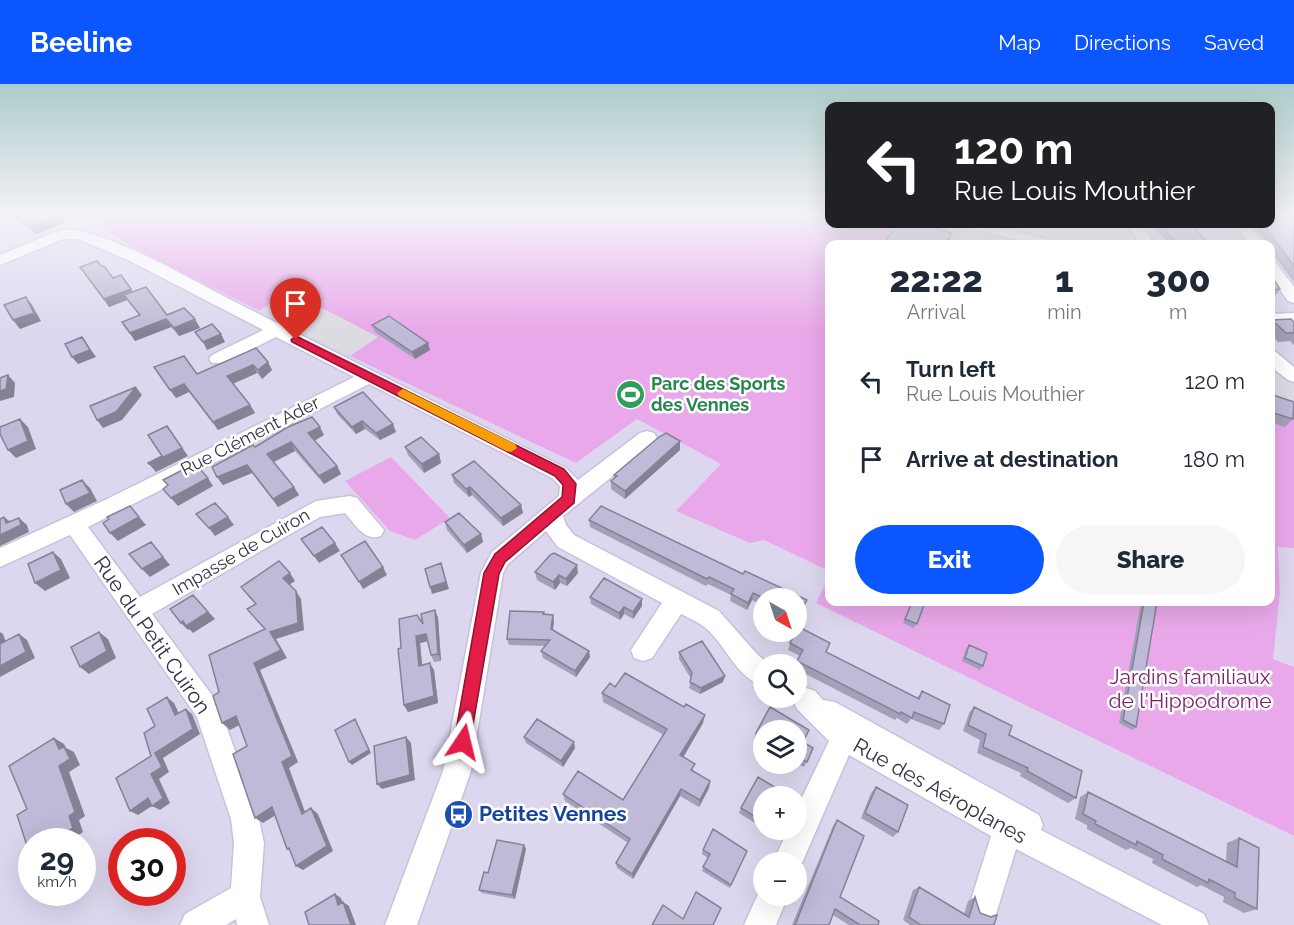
<!DOCTYPE html>
<meta charset="utf-8">
<style>
body{margin:0;font-family:Raleway,sans-serif;background:#f6f6f7;color:#1f2937;height:100vh;display:flex;flex-direction:column;font-size:22px;white-space:nowrap}
*{box-sizing:border-box;margin:0}
p{font-size:20px;color:#747a83}
.icon{flex:none;width:33px;height:33px;fill:none;stroke:currentColor;stroke-width:2;stroke-linecap:round;stroke-linejoin:round}
.map{position:relative;flex:1;overflow:hidden}
.sheet{position:absolute;left:825px;top:156px;width:450px;height:366px;display:flex;flex-direction:column;background:#fff;border-radius:12px;box-shadow:0 6px 24px #0002}
.sheet>*{flex:none}
.guide{position:absolute;left:825px;top:18px;width:450px;height:126px;border-radius:12px;box-shadow:0 6px 24px #0002;background:#202124;color:#fff;overflow:hidden}
.needle{width:39px;rotate:141deg}
.tools{position:absolute;left:753px;top:504px;display:grid;gap:12px}
.tools a{display:grid;place-items:center;width:54px;height:54px;border-radius:50%;background:#fff;box-shadow:0 6px 24px #0002;font-size:30px}
.speed{position:absolute;left:18px;top:744px;display:flex;gap:12px;font-size:30px;font-weight:700;text-align:center}
.speed>*{display:grid;place-content:center;width:78px;height:78px;border-radius:50%;background:#fff;box-shadow:0 6px 24px #0002;line-height:1}
.speed small{font-size:15px;font-weight:400}
.speed .limit{border:9px solid #d22;background:#fff;color:#111}
.pin{position:absolute;display:grid;place-items:center;width:51px;height:51px;color:#fff;margin:-62px -26px;border-radius:50% 50% 50% 0;rotate:-45deg;box-shadow:0 0 6px #0007}
.pin .icon{rotate:45deg}
.me{position:absolute;width:66px;margin:-33px;rotate:10deg;stroke-linejoin:round;filter:drop-shadow(0 0 4px #0008)}
.turn{display:flex;align-items:center;gap:21px;height:126px;padding:0 30px;font-size:27px}
.turn .icon{width:78px;height:78px;stroke-width:2.5}
.turn b{display:block;font-size:42px;line-height:51px}
.eta{display:flex;justify-content:space-evenly;align-items:center;height:102px;text-align:center}
.eta b{font-size:36px;font-weight:800;line-height:42px}
.primary-button{display:flex;gap:12px;margin-top:auto;padding:12px 30px}
.primary-button a{flex:1;height:69px;border-radius:36px;background:#0c56ff;color:#fff;font-size:24px;font-weight:800;line-height:69px;text-align:center}
.primary-button a+a{background:#f6f6f7;color:#1f2937}
ul{padding:0;list-style:none}
li{display:flex;align-items:center;gap:18px;height:78px;padding:0 30px}
li div{flex:1}
li b{display:block;font-size:22px}
li em{font-style:normal}
header{display:flex;align-items:center;gap:36px;box-sizing:border-box;height:84px;padding:0 30px;background:#0c56ff;color:#fff}
header strong{font-size:28px}
nav{display:flex;gap:33px;margin-inline-start:auto;font-size:21px}
.map>svg:first-child{display:block}
.residential{fill:#dcd7ee;fill-rule:evenodd}
.green{fill:#e9a8ea}
.parking{fill:#dcdbe2}
.lines{fill:none;stroke-linecap:round;stroke-linejoin:round}
.minor-casing{stroke:#c7c1dc;stroke-width:3}
.minor{fill:#fff;fill-rule:evenodd}
.wall{fill:#a3a0b9}
.shaded-wall{fill:#858296}
.building{fill:#bebad7;stroke:#858296;stroke-width:1.5}
.route{fill:#e11d48;stroke:#92132f;stroke-width:1.5}
.slow{fill:#f59e0b}
.labels{text-anchor:middle;stroke-width:5;stroke-linejoin:round;paint-order:stroke}
.leisure-label{font-size:18px;font-weight:bold;fill:#27864d;stroke:#fff;text-anchor:start}
.street-label{font-size:18px;fill:#353244;stroke:#fff}
.near-street-label{font-size:21px;fill:#353244;stroke:#fff}
.near-park-label{font-size:21px;fill:#78236a;stroke:#fff}
.near-transit-label{font-size:21px;font-weight:bold;fill:#164399;stroke:#fff;text-anchor:start}
</style>
<header>
<strong>Beeline</strong>
<nav><a>Map</a><a>Directions</a><a>Saved</a></nav>
</header>
<div class="map">
<svg width="1294" height="841" viewBox="0 0 1294 841">
<rect width="100%" height="100%" fill="#e6e2f2"/>
<path class="residential" d="M0,130H100L91,134L258,227L576,379L637,335L721,380L677,427L764,456L829,487V493L817,519L1294,752V841H0ZM764,514H796V548H764ZM764,580H796V614H764ZM764,646H796V680H764ZM764,712H796V746H764ZM32,758H82V808H32ZM122,758H172V808H122ZM764,778H796V812H764Z
M1271,130H1294V299L1271,279L1270,160H1143L1124,140H1270Z
M1278,463L1294,464V583L1273,575L1280,509Z"/>
<path class="green" d="M100,130H829L830,140H891L889,142L953,160H830L829,487L764,456L750,459L676,427L721,380L637,335L576,379L379,286L140,168L105,145L103,140L91,133Z
M1271,317L1294,325V464L1278,463L1280,509L1273,575L1294,583V752L816,519L829,493L830,518H1270Z
M391,373L450,434L415,456L390,447L345,397Z"/>
<path class="parking" d="M896,140H954L1027,160H953L892,143Z
M291,208L378,253L350,272L258,227Z
M1270,279L1294,299V325L1271,317Z"/>
<g class="lines">
<defs>
<path id="minor" d="M964,140H986L1053,157L1055,160H1033L966,143Z
M1125,140H1139L1150,152L1152,160H1138L1136,153Z
M1234,140H1248L1263,160H1249Z
M72,145C123,155 190,195 237,219C347,274 456,329 566,384L578,396L640,349L647,347L654,349L657,354L654,359L563,432L566,441L574,451L719,527L757,570L768,580H764V603C737,593 728,566 709,547C701,539 691,535 681,530L652,574L643,577L634,574L631,566L662,519L558,463L546,447L508,480L503,489L471,687L417,841H385L443,687L481,489L492,468L559,412L560,402L552,394L369,300L88,443L140,513L316,417L350,412L357,414L384,446L381,452C364,458 355,440 345,429L320,433L152,530L217,618L221,627L259,735L264,759L260,813L269,841H237L236,835L226,841H180L185,830L231,804L234,759L231,735L197,633L70,451L0,483V464L107,415L354,293L276,253L224,279H212L209,275L212,271L263,246L126,175L78,155H63L0,181V171L55,148Z
M1270,177L1275,178L1294,203V219L1288,217L1270,192Z
M1294,229V239L1270,240V230Z
M1270,267L1276,268L1294,283V298L1288,296L1270,282Z
M806,604L815,607L823,616L835,618L1039,731L1043,741L1041,746L1204,830L1209,841H1162L1016,765L996,830L985,834L974,830L970,819L991,752L849,671L798,788L796,789V778H773L788,746H796V726L829,657L797,625L793,616L796,614L797,607Z
M762,801L764,812H788L776,841H744Z"/>
</defs>
<use href="#minor" class="minor-casing"/>
<use href="#minor" class="minor"/>
</g>
<path class="wall" d="M8,130H58L66,138L36,150Z
M1273,130H1288L1294,138V199L1270,166V160H1267L1257,146L1262,140H1270L1273,138Z
M1150,140H1185L1209,160H1169Z
M101,182L113,194L167,231L200,244L179,252L171,243L135,257L122,238L139,231L127,216L109,223L80,183Z
M1270,192L1280,205L1275,212H1270Z
M1272,236L1294,238V261L1290,257L1278,258L1270,250V238Z
M372,241L430,266L415,275L375,248Z
M256,264L272,286L262,295L257,289L233,300L250,321L255,329L218,346L189,308L176,314L197,290Z
M1270,310L1293,335L1285,343L1270,338Z
M334,323L396,348L380,356L365,345L356,350L337,330Z
M324,351L314,357L337,382L341,390L324,400L295,367L273,378L299,411L278,423L252,389L223,401L217,393L255,363Z
M405,363L439,370L441,379L424,389L408,371Z
M680,366L625,415L611,405V397L615,394L614,391Z
M452,391L521,421L523,429L503,442L472,411L469,413L454,399Z
M589,436L807,516L804,523L796,514H764V522L752,516L747,526L730,517L731,511L708,500L706,502L590,443Z
M445,438L481,450L483,458L467,469L447,446Z
M535,488L578,489L567,502L560,499L555,506L537,496Z
M590,513L642,522L633,535L624,530L620,536L591,520Z
M912,518H925L914,544L903,539Z
M1141,518H1157L1136,643L1132,646L1119,639Z
M435,526L438,534L441,577L434,578L431,571L427,557L420,559L422,582L434,586L438,619L408,628L404,621L401,564L423,540Z
M544,528L545,530L554,537L553,546L590,573L576,593L543,574L541,567L545,562L509,561L507,555Z
M790,559L827,568L917,614L922,607L944,640L939,646L911,635L907,640L897,634L895,636L796,585V580L800,572L788,566Z
M969,561L983,582L980,586L962,577L966,565Z
M679,568L723,598L700,610L689,604L691,595L679,575Z
M615,603L703,639L683,673L694,687L710,697L709,704L699,723L680,712L633,795L617,784L616,779L628,759L565,717L563,710L623,716L664,651L603,618L602,609Z
M770,623L809,646L803,658L813,664L804,683L796,679V646H764V660L754,654L756,649Z
M974,623L1009,651L1076,714L1068,719L1020,692L1021,689L977,669L980,656L963,647L969,629Z
M524,653L575,664L563,683L526,659Z
M876,703L898,748L893,753L861,734L871,709Z
M1088,708L1226,777L1227,759L1239,754L1257,825L1244,829L1223,818L1224,813L1201,801L1197,803L1152,779L1153,775L1131,764L1126,766L1087,745V741L1075,735L1080,713Z
M764,712L763,744L739,729L741,724Z
M837,736L840,813L878,841H849L833,831L829,841H792L833,742Z
M524,761L526,765L515,815L482,809L479,806L488,789Z
M703,766L747,767L730,804L702,787L708,774L702,770Z
M919,803L964,830L968,817L975,813L980,829L994,841H910L903,836L913,806Z"/>
<path class="shaded-wall" d="M61,131L66,138L36,150L31,142Z
M952,149L948,160H944Z
M131,205L136,213L124,211L127,216L109,223L104,215Z
M26,213L32,221L41,237L20,245L13,236Z
M166,235L171,243L135,257L130,249Z
M195,235L200,244L179,252L174,244Z
M221,250L225,258L207,266L203,258Z
M82,253L96,273L78,280L72,273Z
M428,259L430,266L415,275L412,268Z
M268,278L272,286L262,295L258,286Z
M253,281L257,289L232,300L227,292Z
M8,291L15,299L14,313L0,317V307Z
M184,300L189,308L176,314L170,306Z
M136,303L142,311L122,336L103,344L97,336Z
M250,321L255,329L218,346L213,338Z
M20,335L28,343L36,365L16,374L8,366Z
M362,337L365,345L356,350L352,343Z
M393,340L396,348L380,356L376,349Z
M167,342L188,372L156,388L149,380L182,364Z
M320,343L324,351L312,358L308,349Z
M680,357V366L625,415V407Z
M291,358L295,367L272,379L267,370Z
M439,370L441,379L424,389L422,380Z
M247,381L252,389L223,401L217,393Z
M337,382L341,390L324,400L319,392Z
M208,394L213,402L178,422L171,414Z
M82,396L90,404L97,417L74,428L66,420Z
M294,403L299,411L278,423L273,415Z
M470,403L472,411L469,413L466,405Z
M521,421L523,429L503,442L501,434Z
M130,422L146,441L118,457L110,449Z
M4,433L13,440L19,434L27,441L29,448L0,462V451L6,439Z
M228,433L234,441L215,452L209,444Z
M481,450L483,458L467,469L464,461Z
M151,458L170,481L150,493L142,485Z
M335,459L340,467L319,479L314,472Z
M53,468L61,475L70,494L45,507L35,499Z
M441,479L449,505L432,510L430,503Z
M577,481L578,489L567,502L566,495Z
M383,483L387,491L363,505L359,498Z
M290,489L295,497L289,501L283,494Z
M559,491L560,499L555,506L553,498Z
M296,507L301,515L304,546L276,555L287,574L260,586L298,678L289,684L308,736L302,730L282,678L254,579L270,548Z
M753,509L752,516L747,526L748,519Z
M193,511L215,535L193,549L189,545L188,546L181,539Z
M642,515V522L633,535V528Z
M807,516L804,523L796,538V535Z
M624,523V530L620,536L619,529Z
M435,526L438,534L441,577L438,570Z
M553,531L554,537L552,551L551,545Z
M0,548L3,550L9,566L0,560Z
M99,548L108,555L116,574L89,590L80,583Z
M19,550L27,556L35,574L0,593V582Z
M426,550L429,557L420,559L423,589L419,582L416,552Z
M589,567L590,573L576,593L575,587Z
M430,579L434,586L438,619L408,628L404,621Z
M725,592L723,598L700,610L701,604Z
M167,613L174,619L182,636L175,631Z
M186,625L192,630L200,650L163,674L169,688L159,695L170,719L160,726L152,722L138,731L130,727L155,669Z
M705,631L703,639L680,679V671Z
M236,632L243,639L230,646L222,639Z
M355,635L357,639L371,669L352,681L349,678Z
M406,653L411,659L415,696L382,705L377,700Z
M54,654L64,660L66,664L74,668L80,681L69,688L85,732L79,736L83,748L69,758H51L69,732L59,682V665Z
M574,658L575,664L563,683L561,677Z
M710,697L709,704L699,723L700,716Z
M681,705L680,712L633,795L632,790Z
M272,723L279,729L263,739L255,734Z
M311,724L318,730L333,767L303,786L296,782Z
M524,761L526,765L515,815L512,811Z
M335,810L341,814L345,824L338,821Z
M343,818L349,822L356,841H351Z"/>
<path class="building" d="M13,130H58L61,131L31,142Z
M1278,130H1288L1294,138V182L1263,140L1279,138Z
M898,140L906,142L908,140H918L952,149L944,160H883Z
M1159,140H1185L1187,142L1192,141L1209,160H1178Z
M97,177L101,182H104L113,194L121,191L131,205L104,215L80,183Z
M1270,192L1273,194L1280,205L1270,206Z
M146,203L167,231L184,224L195,235L174,244L166,235L130,249L122,238L140,231L124,211Z
M26,213L34,229L13,236L4,221Z
M389,232L428,259L412,268L372,241Z
M1291,235L1294,238V249H1286L1272,236Z
M212,240L221,250L203,258L195,248Z
M82,253L90,266L72,273L65,260Z
M256,264L268,278L258,286L253,281L227,292L250,321L213,338L184,300L170,306L154,283L184,272L197,290Z
M8,291L6,305L0,307V294Z
M136,303L116,328L97,336L90,322Z
M363,308L393,340L376,349L362,337L352,343L334,323Z
M1270,310L1294,318L1293,335L1270,328Z
M312,333L320,343L308,349L337,382L319,392L291,358L267,370L294,403L273,415L247,381L217,393L212,383L253,361L255,363L288,343Z
M20,335L28,357L8,366L0,350V343Z
M167,342L182,364L149,380L148,379L162,372L148,351Z
M666,349L680,357L625,407L611,397L617,392L614,391L659,353Z
M421,353L439,370L422,380L405,363Z
M474,377L521,421L501,434L470,403L466,405L452,391Z
M194,380L198,383L208,394L171,414L163,405L168,401L163,396Z
M82,396L90,409L66,420L60,406Z
M215,419L228,433L209,444L196,430Z
M130,422L139,433L110,449L103,439L109,435L107,433Z
M601,422L743,490L745,487L807,516L796,535V514H764L753,509L748,519L731,510L734,505L709,493L707,495L589,436Z
M459,429L481,450L464,461L445,438Z
M4,433L6,439L19,434L21,441L0,451V435Z
M322,443L335,459L314,472L301,455Z
M365,457L383,483L359,498L341,471Z
M151,458L163,473L142,485L129,470Z
M53,468L61,486L35,499L28,480Z
M554,469L577,481L566,495L559,491L553,498L535,488L550,471Z
M279,477L290,489L283,494L296,507L298,539L270,548L281,566L254,579L292,672L282,678L302,730L311,724L327,762L296,782L289,764L287,765L272,723L255,734L233,670L247,662L236,632L222,639L213,612L219,608L209,571L265,545L247,525L256,520L241,503Z
M441,479L446,498L430,503L425,485Z
M604,494L642,515L633,528L624,523L619,529L590,513Z
M193,511L208,528L186,542L183,537L181,539L170,525Z
M912,518H925L917,540L905,535Z
M1144,518H1157L1136,643L1123,636Z
M435,526L438,570L431,571L426,550L416,552L419,582L430,579L434,612L404,621L398,565L401,564L399,535L417,531L423,540L421,530Z
M510,527L544,528L543,530L553,531L551,545L589,567L575,587L541,567L550,556L507,555Z
M799,543L830,559L826,568L919,615L922,607L950,621L944,640L914,628L912,634L901,628L900,630L797,577L803,566L790,559Z
M99,548L107,567L80,583L71,563Z
M19,550L26,568L0,582V559V560Z
M702,557L725,592L701,604L690,598L692,589L679,568Z
M969,561L987,569L983,582L965,574Z
M625,589L684,623L686,620L705,631L680,671L695,680L691,686L710,697L700,716L681,705L632,790L616,779L630,755L563,710L578,687L623,716L667,645L602,609L610,599L615,603Z
M167,613L175,631L186,625L193,645L155,669L162,683L151,690L163,714L152,722L148,714L130,727L116,694L151,672L144,649L155,642L147,625Z
M770,623L809,646L803,658L813,664L807,678L796,672V646H764V653L756,649Z
M974,623L1012,642L1009,651L1082,687L1076,714L1027,687L1028,684L983,663L986,650L968,641Z
M355,635L369,666L349,678L335,646Z
M537,635L574,658L561,677L524,653Z
M406,653L410,691L377,700L374,662Z
M54,654L59,665L64,663L70,675L59,682L75,728L69,732L73,744L51,758H32V770L30,771L17,731L27,725L9,682Z
M758,693L781,707L778,712H764V738L741,724Z
M876,703L908,721L898,748L865,729Z
M1088,708L1237,783L1239,754L1259,764L1257,825L1235,814V809L1209,795L1208,799L1162,775L1163,771L1137,757L1136,761L1095,740L1096,737L1083,730Z
M837,736L864,752L840,813L879,837L878,841H860L835,825L829,841H795Z
M713,745L747,767L731,801L703,783L710,770L703,766Z
M497,756L524,761L512,811L479,806L484,788L488,789Z
M919,803L969,833L975,813L980,829L991,833L997,831L994,841H921L909,833Z
M696,808L721,824L713,841H652L663,821L683,835Z
M335,810L338,821L343,818L351,841H309L305,828Z"/>
<linearGradient id="sky" x2="0" y2="1"><stop stop-color="#adccc9"/><stop offset="0.53" stop-color="#f4f2f9"/><stop offset="1" stop-color="#f4f2f9" stop-opacity="0"/></linearGradient>
<rect width="1294" height="247" fill="url(#sky)"/>
<path class="route" d="M296,252L564,385L576,400L574,419L505,478L499,490L469,664L463,667L457,664L454,658L484,489L495,470L562,413L563,401L555,392L292,258L291,256Z"/>
<path class="slow" d="M403,305L515,360L517,364L511,368L506,367L399,312L397,309Z"/>
<defs>
<symbol id="stadium-disc" viewBox="-11 -11 22 22"><circle r="9.5" fill="#2e9e5b" stroke="#fff"/><path d="M0-5a6.5 5 0 1 0 0 10a6.5 5 0 1 0 0-10ZM-3.5-1.8h7v3.6h-7Z" fill="#fff"/></symbol>
<symbol id="bus-disc" viewBox="-11 -11 22 22"><circle r="9.5" fill="#1a4fb4" stroke="#fff"/><path d="M-5-6H5V4H4V6H2V4H-2V6H-4V4H-5ZM-3.5-4V0h7V-4ZM-3.5 1.2v1.5H-2V1.2ZM2 1.2v1.5H3.5V1.2Z" fill="#fff"/></symbol>
</defs>
<g fill-rule="evenodd">
<use href="#stadium-disc" x="614" y="294" width="33" height="33"/>
<use href="#bus-disc" x="442" y="714" width="33" height="33"/>
</g>
<g class="labels">
<g class="leisure-label">
<text x="651" y="306">Parc des Sports<tspan x="651" dy="21">des Vennes</tspan></text>
</g>
<g class="street-label">
<text transform="translate(250 352) rotate(-27)" y="6">Rue Clément Ader</text>
<text transform="translate(241 468) rotate(-30)" y="6">Impasse de Cuiron</text>
</g>
<g class="near-street-label">
<text transform="translate(152 551) rotate(55)" y="7">Rue du Petit Cuiron</text>
<text transform="translate(940 707) rotate(29)" y="7">Rue des Aéroplanes</text>
</g>
<g class="near-park-label">
<text x="1190" y="600">Jardins familiaux<tspan x="1190" dy="24">de l'Hippodrome</tspan></text>
</g>
<g class="near-transit-label">
<text x="479" y="737">Petites Vennes</text>
</g>
</g>
</svg>
<div class="tools">
<a><svg class="needle" viewBox="-14 -14 28 28"><path d="M0-13l5 13h-10z" fill="#e53935"/><path d="M0 13l5-13h-10z" fill="#747a83"/></svg></a>
<a><svg class="icon" aria-label="search" viewBox="0 0 24 24"><circle cx="10" cy="10" r="6"/><path d="M15 15l6 6"/></svg></a>
<a><svg class="icon" aria-label="layers" viewBox="0 0 24 24"><path d="M12 4l9 5-9 5-9-5zM3 14l9 5 9-5"/></svg></a>
<a>+</a>
<a>−</a>
</div>
<div class="speed"><div>29<small>km/h</small></div><div class="limit">30</div></div>
<div class="pin" style="left:296px;top:256px;background:#d93025"><svg class="icon" aria-label="arrive" viewBox="0 0 24 24"><path d="M6 21V4h12l-3 4 3 4H6"/></svg></div>
<svg class="me" style="left:463px;top:658px" viewBox="-20 -20 40 40"><path d="M0-17L14 15 0 8-14 15z" fill="#e11d48" stroke="#fff" stroke-width="4"/></svg>
<div class="guide">
<div class="turn"><svg class="icon" aria-label="left" viewBox="0 0 24 24"><path d="M17 20v-9H6M10 6l-5 5 5 5"/></svg><div><b>120 m</b>Rue Louis Mouthier</div></div>
</div>
<section class="sheet">
<div class="eta">
<div><b>22:22</b><p>Arrival</p></div>
<div><b>1</b><p>min</p></div>
<div><b>300</b><p>m</p></div>
</div>
<ul>
<li><svg class="icon" aria-label="left" viewBox="0 0 24 24"><path d="M17 20v-9H6M10 6l-5 5 5 5"/></svg><div><b>Turn left</b><p>Rue Louis Mouthier</p></div><em>120 m</em></li>
<li><svg class="icon" aria-label="arrive" viewBox="0 0 24 24"><path d="M6 21V4h12l-3 4 3 4H6"/></svg><div><b>Arrive at destination</b></div><em>180 m</em></li>
</ul>
<div class="primary-button"><a>Exit</a><a>Share</a></div>
</section>
</div>
